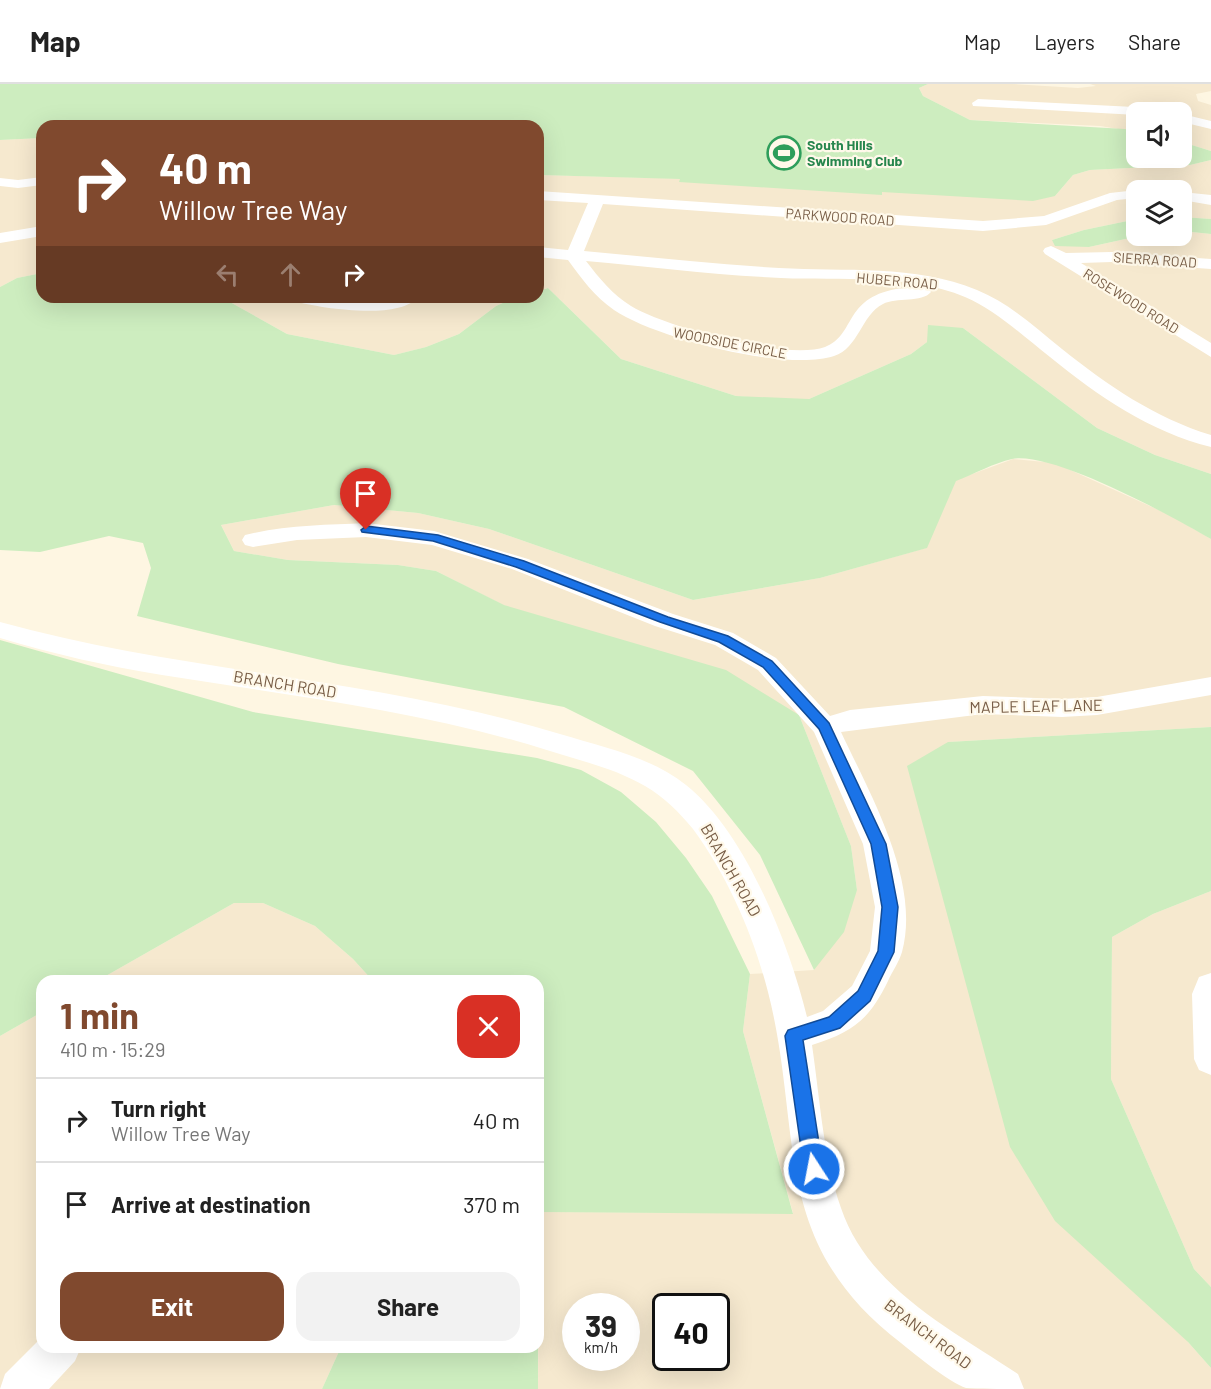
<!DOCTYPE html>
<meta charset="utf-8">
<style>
body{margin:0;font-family:Barlow,sans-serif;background:#f2f2f2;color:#222;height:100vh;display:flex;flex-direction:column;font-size:22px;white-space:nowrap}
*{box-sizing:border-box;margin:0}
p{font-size:20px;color:#767676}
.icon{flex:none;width:33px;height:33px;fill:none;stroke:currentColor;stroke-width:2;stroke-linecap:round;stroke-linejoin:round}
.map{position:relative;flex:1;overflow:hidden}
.drawer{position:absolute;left:36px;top:891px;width:508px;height:378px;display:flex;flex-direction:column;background:#fff;border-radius:18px;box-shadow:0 6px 24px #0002}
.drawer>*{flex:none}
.hud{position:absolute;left:36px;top:36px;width:508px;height:183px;border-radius:18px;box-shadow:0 6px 24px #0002;background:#80492e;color:#fff;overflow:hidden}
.buttons{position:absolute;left:1126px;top:18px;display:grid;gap:12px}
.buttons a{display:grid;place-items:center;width:66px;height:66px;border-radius:12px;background:#fff;box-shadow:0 6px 24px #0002;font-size:30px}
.speed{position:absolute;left:562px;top:1209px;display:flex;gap:12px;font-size:30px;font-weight:700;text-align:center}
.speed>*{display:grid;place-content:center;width:78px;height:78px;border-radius:50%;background:#fff;box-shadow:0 6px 24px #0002;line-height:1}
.speed small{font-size:15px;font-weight:400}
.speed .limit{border:3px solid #111;border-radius:9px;background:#fff;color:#111}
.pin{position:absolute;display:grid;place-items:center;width:51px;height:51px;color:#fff;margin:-62px -26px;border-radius:50% 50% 50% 0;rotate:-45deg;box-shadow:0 0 6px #0007}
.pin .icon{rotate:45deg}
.me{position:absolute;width:66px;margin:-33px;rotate:349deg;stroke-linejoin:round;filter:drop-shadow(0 0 4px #0008)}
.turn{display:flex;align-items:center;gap:21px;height:126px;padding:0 24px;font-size:27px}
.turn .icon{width:78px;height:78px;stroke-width:2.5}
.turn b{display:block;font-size:42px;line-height:51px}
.lanes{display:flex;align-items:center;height:57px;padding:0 24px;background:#0003;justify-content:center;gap:30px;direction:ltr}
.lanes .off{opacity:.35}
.round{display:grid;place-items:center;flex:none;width:63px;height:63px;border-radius:18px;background:#f2f2f2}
.overview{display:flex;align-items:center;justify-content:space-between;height:102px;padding:0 24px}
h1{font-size:36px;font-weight:700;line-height:45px;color:#80492e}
.button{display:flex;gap:12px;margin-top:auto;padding:12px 24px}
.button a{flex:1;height:69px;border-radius:18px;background:#80492e;color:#fff;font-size:24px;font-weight:700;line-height:69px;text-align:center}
.button a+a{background:#f2f2f2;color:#222}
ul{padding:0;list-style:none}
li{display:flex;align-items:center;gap:18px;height:84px;padding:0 24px;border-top:2px solid #e0e0e0}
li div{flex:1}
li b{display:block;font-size:22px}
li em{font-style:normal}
header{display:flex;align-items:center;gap:36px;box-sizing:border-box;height:84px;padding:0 30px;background:#fff;border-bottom:2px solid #e0e0e0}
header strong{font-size:28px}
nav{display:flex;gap:33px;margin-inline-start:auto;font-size:21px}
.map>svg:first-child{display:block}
.residential{fill:#f6e9cf;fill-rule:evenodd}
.green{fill:#cdedbf}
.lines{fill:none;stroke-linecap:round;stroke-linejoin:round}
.minor{fill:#fff;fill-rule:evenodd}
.route{fill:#1a73e8;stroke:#114b97;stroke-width:1.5}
.labels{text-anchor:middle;stroke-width:4.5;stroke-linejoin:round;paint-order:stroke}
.far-leisure-label{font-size:14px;font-weight:bold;fill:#27864d;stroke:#fff9ea;text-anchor:start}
.far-street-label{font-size:14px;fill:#785d46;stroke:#fff9ea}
.street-label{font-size:16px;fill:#785d46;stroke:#fff9ea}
</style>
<header>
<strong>Map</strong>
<nav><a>Map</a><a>Layers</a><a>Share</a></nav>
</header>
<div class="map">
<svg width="1211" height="1305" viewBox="0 0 1211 1305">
<rect width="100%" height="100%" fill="#fef6e2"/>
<path class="residential" d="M928,0H1012L1078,4L1096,2L1090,0H1211V7L1196,10L1198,17L1211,21V67L1182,58V28H1137V48L1100,42L970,36L923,12L919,4Z
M734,44L1055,112L1073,91L1090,86L1190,81L1211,76V135L1182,133V106H1137V135L1084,146L1052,156L1089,163L1139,152H1182V147L1211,150V390L1155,371L1097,344L963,244L927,258L911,270L809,315H774L736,312L621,275L548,204L539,207L538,91L697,95L678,56L689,48Z
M42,54V189L17,194L0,203V56Z
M221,213H516L496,222L459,250L426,263L394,271L287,250Z
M1013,375L1055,379L1172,432L1211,455V643L948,658L1188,1258L1211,1284V1305H538L539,1128L793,1129L743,947L750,890L814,886L857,806L851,762L799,631L503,521L436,487L398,481L288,476L234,467L221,441L334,421L418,429L489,445L693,516L820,494L926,464L956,396ZM576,1222H627V1274H576ZM666,1222H717V1274H666Z
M1211,807V1203L1194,1185L1111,995L1112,853L1153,830Z
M234,819H263L315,842L353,875L373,897H97Z
M42,928V1263H341L322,1305H0V952Z"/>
<path class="green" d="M0,0H928L919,4L923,12L970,36L1125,45L1137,48V74H1182V58L1211,67V76L1190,81L1090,86L1073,91L1055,112L1033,117L882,108V111L679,98L680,95L539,91L538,42H42V54L0,56Z
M1182,133L1211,135V150L1182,147Z
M1137,135L1139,152L1089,163L1055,162L1052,156L1084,146Z
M42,189V213H221L287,250L394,271L426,263L459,250L496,222L516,213H538L539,207L548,204L621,275L736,312L809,315L911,270L927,258L928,241L963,244L1097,344L1155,371L1211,390V455C1173,433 1053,367 1012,375C994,379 974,390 956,397L927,464L820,494L693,516L489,445L418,429L334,421L221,441L234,467L288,476L398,481L436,487L504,521L726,586L799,631L851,762L857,806L844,848L814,886L760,771L693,687L564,623L338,580L137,532L151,484L143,459L109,452L40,468L0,466V203L17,194Z
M0,556L253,628L537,674L581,686L621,708L656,738L686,774L712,812L750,890L743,947L793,1130L539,1128L538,897H373L353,875L315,842L263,819H234L97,897H42V928L0,952Z
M1211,643V807L1153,830L1112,853L1111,995L1194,1185L1211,1203V1284L1188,1258L1055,1137L1010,1063L907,682L948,658Z
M341,1263H538V1305H322Z"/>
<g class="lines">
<path class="minor" d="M978,15L1154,24L1161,28H1137V31L973,22L972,19Z
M1182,30L1211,37V45L1182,38Z
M42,93V101L18,104L0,102V94L18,96Z
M1137,106H1141H1137V114L1117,116L1046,141L983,147L603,120L584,167C649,173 714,180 779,184C844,188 915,180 977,206C1009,219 1035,243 1062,265C1107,301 1155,334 1211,351V363C1150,348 1098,312 1050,273C1023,252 997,227 965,213C908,189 841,197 781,194C716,191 651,183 586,177C599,194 613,211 631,222C666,243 787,277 825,263C856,251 843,215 896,205C907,204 918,202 928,204L931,208C922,219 896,213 883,220C861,231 859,264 834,272C787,288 655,254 614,226C595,213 581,194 568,176L538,173V163L568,166L588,119L538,116V107L983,137L1044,132L1110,109Z
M1182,108L1211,111V121L1182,116Z
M42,142V152L0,159V149Z
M1051,162L1066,169L1112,168L1211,175V185L1112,178L1081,179L1211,259V273L1045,170L1043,167L1045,164Z
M291,213L355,217L418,213C399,237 319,224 294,217Z
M366,439L434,447L528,475L673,530L733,549L776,574L830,632L850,626L983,612L1062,615L1097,613L1211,593V611L1097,631L1062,633L983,630L841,648C870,710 921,798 902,868C899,878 892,888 888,897C869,936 853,948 812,961C820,1015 823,1072 841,1124C868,1204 952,1246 1018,1290L1024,1305C1009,1305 979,1305 966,1304C950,1299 916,1271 901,1259C768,1157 804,1049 768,908C753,850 728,793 693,745C679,728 664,713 645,702C616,685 582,677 550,667C424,627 292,612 162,591C107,582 53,570 0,554V538C184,589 377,594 560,650C603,663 651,673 686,701C746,749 789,860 807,933L823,927L852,902L870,867L875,823L863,760L814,648L758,586L715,561L655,542L512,485L432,461L366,453L297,456L253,463L245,461L242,456L245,451C285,441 326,441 366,439Z
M1211,889V991L1199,986L1194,975L1192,910L1199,893Z
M42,1253V1263H81L75,1277L49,1305H0L5,1290Z"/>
</g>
<path class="route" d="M366,442L438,451L524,477L668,533L728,552L772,577L829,639L886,760L898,823L894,868L870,917L840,944L803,956L823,1085L820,1091L814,1094L807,1091L804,1085L785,952L788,946L829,933L858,907L878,867L882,823L871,760L819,645L763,583L719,558L660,538L516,483L433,457L362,448L361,446Z"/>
<defs>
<symbol id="stadium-ring" viewBox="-11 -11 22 22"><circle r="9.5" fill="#fff9ea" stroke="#2e9e5b" stroke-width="1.5"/><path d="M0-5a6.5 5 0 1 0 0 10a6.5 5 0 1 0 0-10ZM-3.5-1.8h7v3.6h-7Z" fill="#2e9e5b"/></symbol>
</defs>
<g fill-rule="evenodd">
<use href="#stadium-ring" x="765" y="50" width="38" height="38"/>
</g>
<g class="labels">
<g class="far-leisure-label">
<text x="807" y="66">South Hills<tspan x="807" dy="16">Swimming Club</tspan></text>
</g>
<g class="far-street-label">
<text transform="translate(840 133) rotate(4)" y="5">PARKWOOD ROAD</text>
<text transform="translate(1155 176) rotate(4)" y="5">SIERRA ROAD</text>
<text transform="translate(897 197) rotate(5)" y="5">HUBER ROAD</text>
<text transform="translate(1131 217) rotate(32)" y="5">ROSEWOOD ROAD</text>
<text transform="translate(730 259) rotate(11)" y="5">WOODSIDE CIRCLE</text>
</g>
<g class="street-label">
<text transform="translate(285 600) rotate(9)" y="6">BRANCH ROAD</text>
<text transform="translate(1036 622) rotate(-1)" y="6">MAPLE LEAF LANE</text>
<text transform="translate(731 786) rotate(60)" y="6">BRANCH ROAD</text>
<text transform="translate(928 1250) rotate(37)" y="6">BRANCH ROAD</text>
</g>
</g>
</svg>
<div class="buttons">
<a><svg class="icon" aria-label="sound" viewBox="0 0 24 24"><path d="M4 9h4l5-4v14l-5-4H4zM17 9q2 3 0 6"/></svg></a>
<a><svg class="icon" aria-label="layers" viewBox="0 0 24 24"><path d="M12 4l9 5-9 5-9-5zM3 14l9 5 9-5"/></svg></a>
</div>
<div class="speed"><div>39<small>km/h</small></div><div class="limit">40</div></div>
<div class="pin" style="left:366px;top:446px;background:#d93025"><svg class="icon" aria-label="arrive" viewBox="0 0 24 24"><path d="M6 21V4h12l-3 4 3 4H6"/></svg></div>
<svg class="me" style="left:814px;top:1085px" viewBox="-20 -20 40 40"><circle r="17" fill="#1a73e8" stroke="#fff" stroke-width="3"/><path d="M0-11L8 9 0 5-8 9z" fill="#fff"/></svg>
<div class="hud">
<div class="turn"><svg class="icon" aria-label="right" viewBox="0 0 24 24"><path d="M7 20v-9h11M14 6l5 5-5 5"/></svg><div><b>40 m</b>Willow Tree Way</div></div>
<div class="lanes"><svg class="icon off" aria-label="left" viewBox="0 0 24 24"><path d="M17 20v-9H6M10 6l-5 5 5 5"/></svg><svg class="icon off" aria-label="ahead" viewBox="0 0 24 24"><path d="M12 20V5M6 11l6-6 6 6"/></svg><svg class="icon" aria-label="right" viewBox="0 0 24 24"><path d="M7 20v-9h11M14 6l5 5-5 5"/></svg></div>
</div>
<section class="drawer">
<div class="overview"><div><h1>1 min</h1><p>410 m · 15:29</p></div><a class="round" style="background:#d93025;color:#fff"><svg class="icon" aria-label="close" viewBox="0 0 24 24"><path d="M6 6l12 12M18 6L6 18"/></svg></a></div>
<ul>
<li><svg class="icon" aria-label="right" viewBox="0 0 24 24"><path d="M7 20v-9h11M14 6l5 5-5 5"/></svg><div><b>Turn right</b><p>Willow Tree Way</p></div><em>40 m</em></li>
<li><svg class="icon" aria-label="arrive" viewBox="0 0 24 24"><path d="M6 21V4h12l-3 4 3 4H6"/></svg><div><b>Arrive at destination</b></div><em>370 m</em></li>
</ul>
<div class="button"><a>Exit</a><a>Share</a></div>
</section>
</div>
